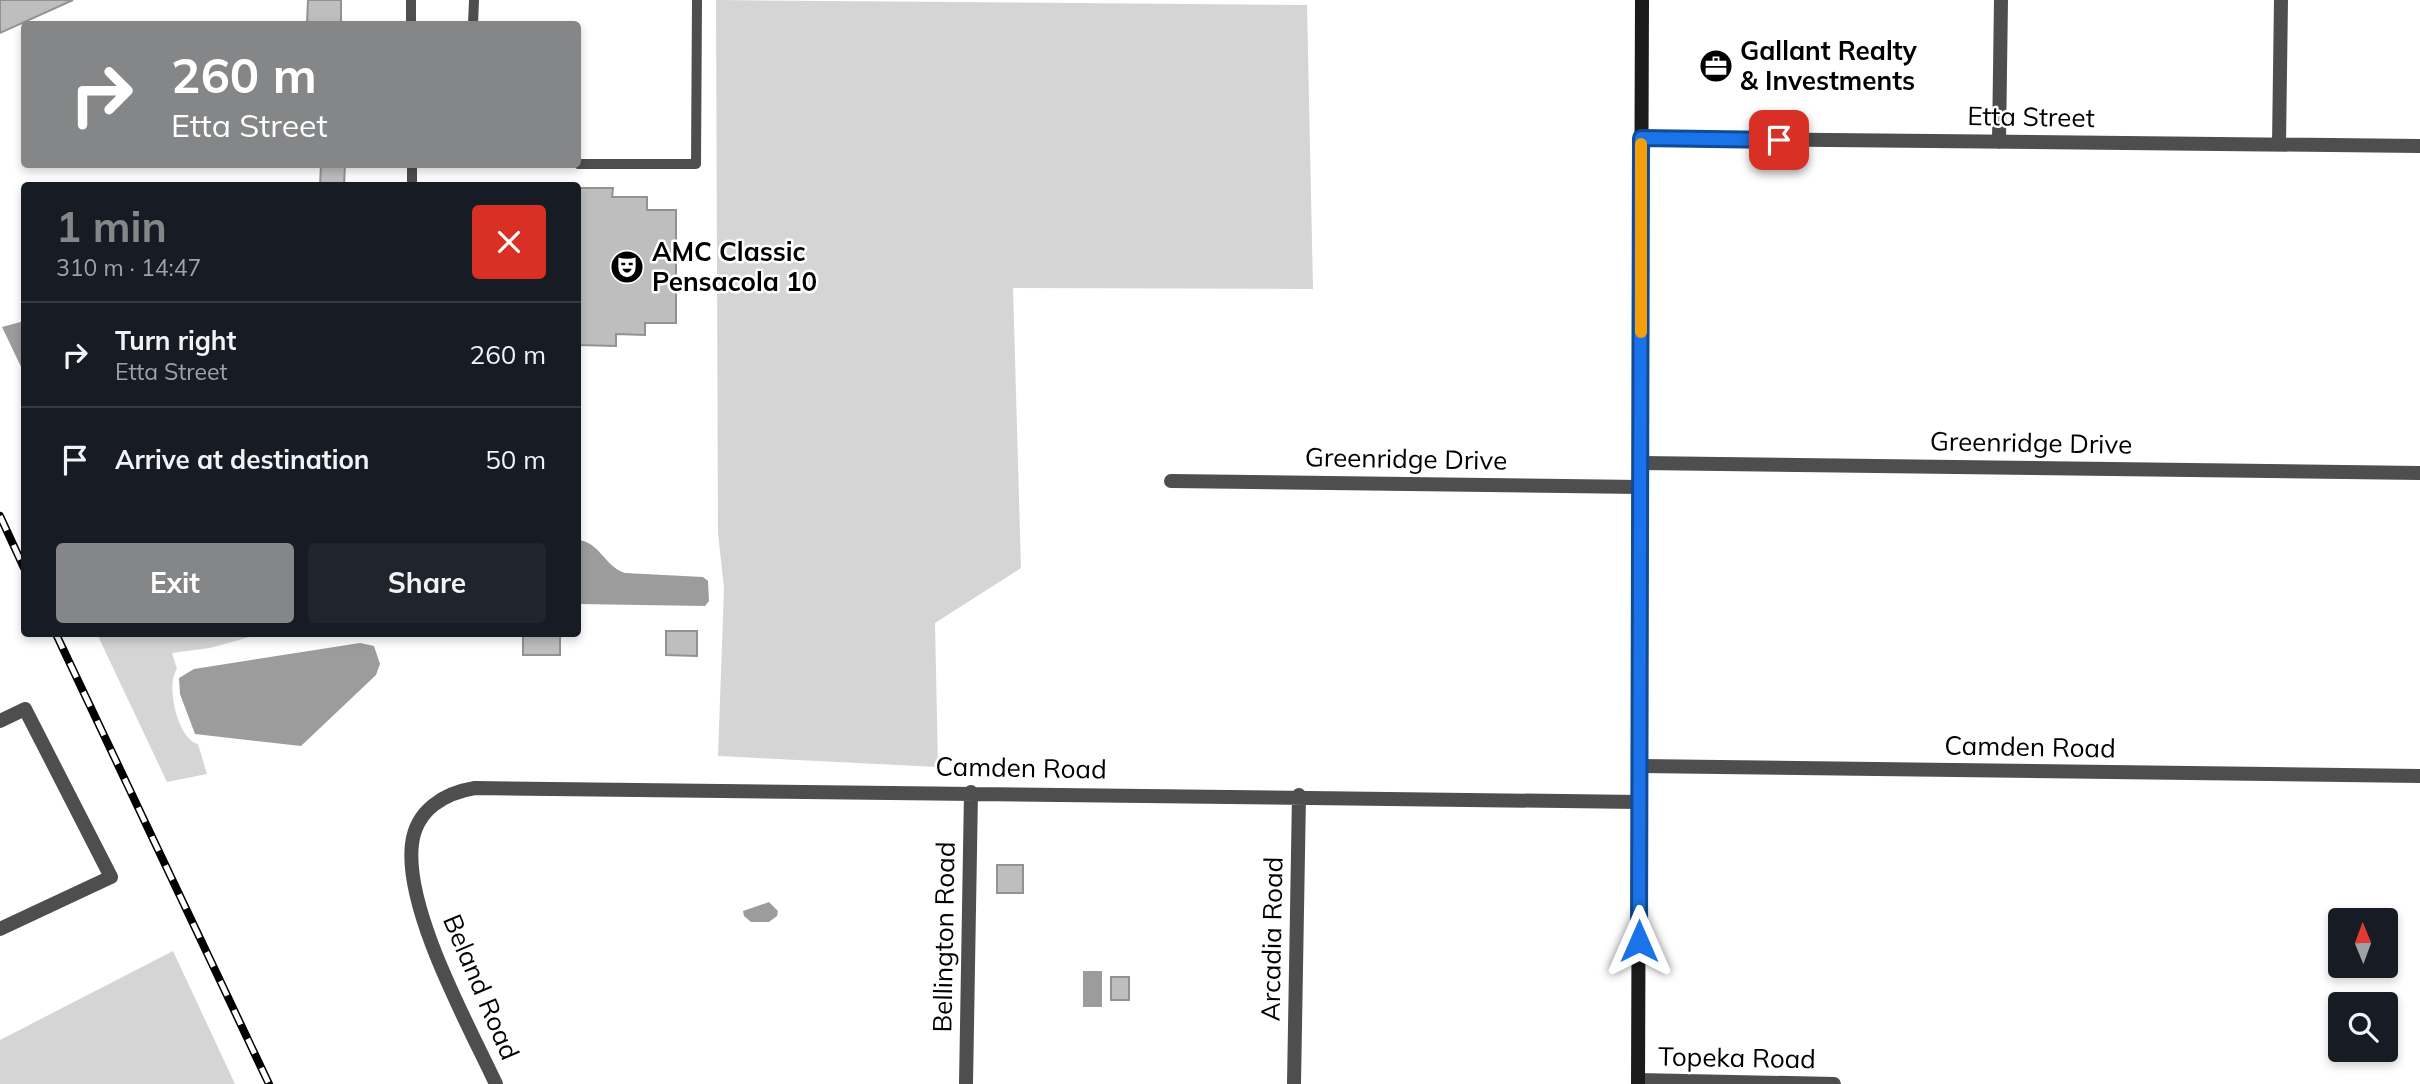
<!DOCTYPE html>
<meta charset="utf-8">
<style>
body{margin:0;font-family:Mulish,sans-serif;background:#20242c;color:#f1f3f6;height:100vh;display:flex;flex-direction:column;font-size:26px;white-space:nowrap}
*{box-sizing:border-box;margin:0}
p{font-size:23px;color:#9ea1a6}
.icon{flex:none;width:38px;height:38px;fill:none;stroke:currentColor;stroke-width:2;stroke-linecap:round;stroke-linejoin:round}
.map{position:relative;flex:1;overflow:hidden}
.drawer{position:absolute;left:21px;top:182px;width:560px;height:455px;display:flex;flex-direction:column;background:#171b24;border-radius:7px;box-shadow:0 4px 10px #0003}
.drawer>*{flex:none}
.top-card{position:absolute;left:21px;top:21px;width:560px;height:147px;border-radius:7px;box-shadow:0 4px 10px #0003;background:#858687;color:#fff;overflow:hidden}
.needle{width:46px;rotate:359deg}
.fabs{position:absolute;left:2328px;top:908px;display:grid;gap:14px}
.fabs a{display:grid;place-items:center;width:70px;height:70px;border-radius:7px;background:#171b24;box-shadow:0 4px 10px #0003;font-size:35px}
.pin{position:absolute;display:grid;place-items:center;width:60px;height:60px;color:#fff;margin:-30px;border-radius:14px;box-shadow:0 4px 10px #0006}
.me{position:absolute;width:77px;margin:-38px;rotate:0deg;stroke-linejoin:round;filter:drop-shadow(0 0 5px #0008)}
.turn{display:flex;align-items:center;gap:24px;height:147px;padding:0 35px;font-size:32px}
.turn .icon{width:91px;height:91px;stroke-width:2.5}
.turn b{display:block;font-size:49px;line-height:60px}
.round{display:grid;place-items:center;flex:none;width:74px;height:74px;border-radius:7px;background:#20242c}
.overview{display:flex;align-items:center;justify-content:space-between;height:119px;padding:0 35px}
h1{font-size:42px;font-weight:700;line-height:52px;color:#858687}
.primary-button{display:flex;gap:14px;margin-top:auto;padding:14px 35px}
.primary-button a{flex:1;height:80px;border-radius:7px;background:#858687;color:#fff;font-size:28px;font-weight:700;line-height:80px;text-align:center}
.primary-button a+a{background:#20242c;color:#f1f3f6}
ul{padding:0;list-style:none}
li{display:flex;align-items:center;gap:21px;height:105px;padding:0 35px;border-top:2px solid #363941}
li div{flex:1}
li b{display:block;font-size:26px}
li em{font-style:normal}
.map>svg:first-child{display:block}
.green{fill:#d5d5d5}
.water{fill:#9c9c9c}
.building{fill:#bebebe;stroke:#929292;stroke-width:2}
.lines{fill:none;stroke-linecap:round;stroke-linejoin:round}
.lane{stroke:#4e4e4e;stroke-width:10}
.street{stroke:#4e4e4e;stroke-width:14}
.secondary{stroke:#1b1b1b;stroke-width:14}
.rail-casing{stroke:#000;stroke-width:8}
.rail{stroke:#fff;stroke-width:5;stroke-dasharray:16;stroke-linecap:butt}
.route-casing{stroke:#114b97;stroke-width:18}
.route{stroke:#1a73e8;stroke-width:12}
.slow{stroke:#f59e0b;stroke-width:12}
.labels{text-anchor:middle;stroke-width:5;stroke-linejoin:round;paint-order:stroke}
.poi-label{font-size:26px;font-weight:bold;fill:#000;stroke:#fff;text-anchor:start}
.street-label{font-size:26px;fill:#000;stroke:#fff}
</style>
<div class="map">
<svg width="2420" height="1084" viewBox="0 0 2420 1084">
<rect width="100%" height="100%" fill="#fff"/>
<path class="green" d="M716,0L1307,5L1313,289L1013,288L1021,568L935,623L938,767L718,756L724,588L718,533Z
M97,634H261L210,648L172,653L177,669C165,685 178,740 198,744L207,774L167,782Z
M173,951L235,1084H0V1040Z"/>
<path class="water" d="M24,321V373L2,327Z
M578,540C600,542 604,566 625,573L703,577L708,581L709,601L705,606L578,604Z
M360,643L374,646L380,664L376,675L301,746L195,734L180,694L179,678L194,669Z
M769,902L778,911L777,916L769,922H751L744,916L743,911Z
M1083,971H1102V1007H1083Z"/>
<path class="building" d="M0,0H73L0,33Z
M308,0H341V24H307Z
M321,164H345L344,186H320Z
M578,188H613L612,197H647V210H676V323H645V335L616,334V346L578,345Z
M666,631H697V656L666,655Z
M523,634H560V655H523Z
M997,865H1023V893H997Z
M1111,977H1129V1000H1111Z"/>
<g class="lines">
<path class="lane" d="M411,24V0
M473,24L474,0
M412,164V186
M578,164H696L697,0"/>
<path class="street" d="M1641,138L2420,146
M1999,142L2001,0
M2279,144L2281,0
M1641,463L2420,473
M1171,481L1641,487
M0,721L25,709L111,877L0,929
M1640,766L2420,776
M1638,1080L1834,1084
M496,1084C468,1024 404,909 412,844C416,810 444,793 475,788L1640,802
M966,1084L971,792
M1294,1084L1299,795"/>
<path class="secondary" d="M1638,1084L1642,0"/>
<defs>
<path id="rail" d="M0,516L24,568
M56,634L269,1084"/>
</defs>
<use href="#rail" class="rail-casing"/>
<use href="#rail" class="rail"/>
</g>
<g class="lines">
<defs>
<path id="route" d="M1639,941L1641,138L1779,140"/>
</defs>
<use href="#route" class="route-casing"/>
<use href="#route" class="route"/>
<path class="slow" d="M1641,332V144"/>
</g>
<defs>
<symbol id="office-disc" viewBox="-11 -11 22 22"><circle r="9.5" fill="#000" stroke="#fff"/><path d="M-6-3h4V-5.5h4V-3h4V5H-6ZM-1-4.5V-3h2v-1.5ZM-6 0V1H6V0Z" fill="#fff"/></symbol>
<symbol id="theatre-disc" viewBox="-11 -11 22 22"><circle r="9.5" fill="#000" stroke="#fff"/><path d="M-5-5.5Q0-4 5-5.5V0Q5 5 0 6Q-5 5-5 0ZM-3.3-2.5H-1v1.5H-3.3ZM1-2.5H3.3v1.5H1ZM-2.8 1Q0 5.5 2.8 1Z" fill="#fff"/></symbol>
</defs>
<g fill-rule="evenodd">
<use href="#office-disc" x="1697" y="47" width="38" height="38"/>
<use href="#theatre-disc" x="608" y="248" width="38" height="38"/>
</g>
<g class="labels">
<g class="poi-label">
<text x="1740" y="60">Gallant Realty<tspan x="1740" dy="30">&amp; Investments</tspan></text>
<text x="652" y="261">AMC Classic<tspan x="652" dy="30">Pensacola 10</tspan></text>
</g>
<g class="street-label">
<text transform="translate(2031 117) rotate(1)" y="9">Etta Street</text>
<text transform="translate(2031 443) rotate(1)" y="9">Greenridge Drive</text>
<text transform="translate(1406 459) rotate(1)" y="9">Greenridge Drive</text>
<text transform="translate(2030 747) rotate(1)" y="9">Camden Road</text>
<text transform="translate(1021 768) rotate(1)" y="9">Camden Road</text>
<text transform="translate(944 937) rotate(-89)" y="9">Bellington Road</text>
<text transform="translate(1272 939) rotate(-89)" y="9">Arcadia Road</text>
<text transform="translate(481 987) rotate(67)" y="9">Beland Road</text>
<text transform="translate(1737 1058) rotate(1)" y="9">Topeka Road</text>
</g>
</g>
</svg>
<div class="fabs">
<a><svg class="needle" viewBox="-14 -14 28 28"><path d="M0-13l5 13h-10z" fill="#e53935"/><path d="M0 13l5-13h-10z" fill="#9ea1a6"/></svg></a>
<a><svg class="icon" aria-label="search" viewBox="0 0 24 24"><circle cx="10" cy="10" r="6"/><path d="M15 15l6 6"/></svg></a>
</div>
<div class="pin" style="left:1779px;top:140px;background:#d93025"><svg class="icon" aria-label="arrive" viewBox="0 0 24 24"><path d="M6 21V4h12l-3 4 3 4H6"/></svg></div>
<svg class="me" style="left:1639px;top:941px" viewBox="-20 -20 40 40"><path d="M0-17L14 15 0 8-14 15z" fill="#1a73e8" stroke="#fff" stroke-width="4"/></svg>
<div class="top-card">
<div class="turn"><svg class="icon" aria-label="right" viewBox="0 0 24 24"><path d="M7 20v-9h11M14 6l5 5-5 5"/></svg><div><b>260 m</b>Etta Street</div></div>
</div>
<section class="drawer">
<div class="overview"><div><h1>1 min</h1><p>310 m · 14:47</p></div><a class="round" style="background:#d93025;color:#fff"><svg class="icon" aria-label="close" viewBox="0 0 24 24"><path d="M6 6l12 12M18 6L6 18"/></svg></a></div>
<ul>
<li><svg class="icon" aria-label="right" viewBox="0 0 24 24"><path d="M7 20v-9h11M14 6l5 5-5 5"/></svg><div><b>Turn right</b><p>Etta Street</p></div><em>260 m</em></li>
<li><svg class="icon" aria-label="arrive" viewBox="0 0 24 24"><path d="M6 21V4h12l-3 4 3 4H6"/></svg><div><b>Arrive at destination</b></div><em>50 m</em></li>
</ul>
<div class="primary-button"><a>Exit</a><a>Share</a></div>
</section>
</div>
